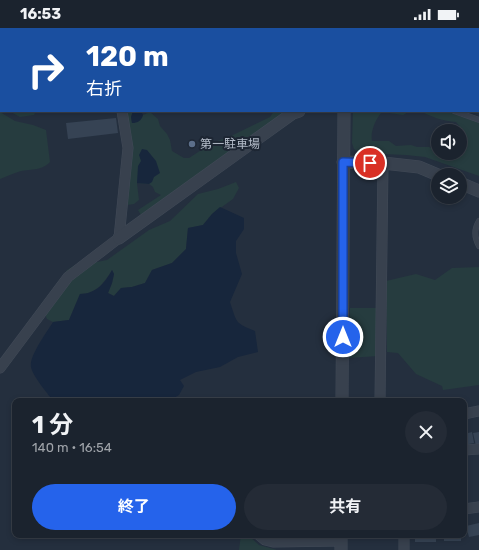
<!DOCTYPE html>
<html lang="ja">
<meta charset="utf-8">
<style>
body{margin:0;font-family:Rubik,"Noto Sans JP",sans-serif;background:#242b36;color:#f1f3f6;height:100vh;display:flex;flex-direction:column;font-size:15px;white-space:nowrap}
*{box-sizing:border-box;margin:0}
p{font-size:13px;color:#a0a4aa}
.icon{flex:none;width:22px;height:22px;fill:none;stroke:currentColor;stroke-width:2;stroke-linecap:round;stroke-linejoin:round}
.map{position:relative;flex:1;overflow:hidden}
.details{position:absolute;left:12px;top:370px;width:455px;height:140px;display:flex;flex-direction:column;background:#1b232e;border-radius:8px;box-shadow:0 2px 6px #0003,0 0 0 1px #39404a}
.details>*{flex:none}
.guide{position:absolute;left:0px;top:0px;width:479px;height:84px;box-shadow:0 2px 6px #0003,0 0 0 1px #39404a;background:#1a4fa0;color:#fff;overflow:hidden}
.controls{position:absolute;left:431px;top:96px;display:grid;gap:8px}
.controls a{display:grid;place-items:center;width:36px;height:36px;border-radius:50%;background:#1b232e;box-shadow:0 2px 6px #0003,0 0 0 1px #39404a;font-size:20px}
.pin{position:absolute;display:grid;place-items:center;width:34px;height:34px;color:#fff;margin:-17px;border:2px solid #fff;border-radius:50%;box-shadow:0 1px 4px #0007}
.me{position:absolute;width:44px;margin:-22px;rotate:0deg;stroke-linejoin:round;filter:drop-shadow(0 0 3px #0008)}
.turn{display:flex;align-items:center;gap:14px;height:84px;padding:0 20px;font-size:18px}
.turn .icon{width:52px;height:52px;stroke-width:2.5}
.turn b{display:block;font-size:28px;line-height:34px}
.round{display:grid;place-items:center;flex:none;width:42px;height:42px;border-radius:21px;background:#242b36}
.head{display:flex;align-items:center;justify-content:space-between;height:68px;padding:0 20px}
h1{font-size:24px;font-weight:700;line-height:30px}
.cta{display:flex;gap:8px;margin-top:auto;padding:8px 20px}
.cta a{flex:1;height:46px;border-radius:24px;background:#2563eb;color:#fff;font-size:16px;font-weight:700;line-height:46px;text-align:center}
.cta a+a{background:#242b36;color:#f1f3f6}
.status{display:flex;justify-content:space-between;align-items:center;height:28px;padding:0 20px;background:#1b232e;direction:ltr}
.status svg{height:11px;fill:currentColor}
.map>svg:first-child{display:block}
.green{fill:#263c3f}
.water{fill:#17263c}
.building{fill:#364354}
.lines{fill:none;stroke-linecap:round;stroke-linejoin:round}
.service-casing{stroke:#414a57;stroke-width:6}
.minor-casing{stroke:#414a57;stroke-width:11}
.tertiary-casing{stroke:#414a57;stroke-width:13}
.service{stroke:#38414e;stroke-width:5}
.minor{stroke:#38414e;stroke-width:10}
.tertiary{stroke:#38414e;stroke-width:12}
.route-casing{stroke:#184099;stroke-width:10}
.route{stroke:#2563eb;stroke-width:7}
.service-dot{fill:#5c6f8a;stroke:#1d2633;stroke-width:1.5}
.labels{text-anchor:middle;stroke-width:4;stroke-linejoin:round;paint-order:stroke}
.poi-label{font-size:12px;fill:#b4bcc9;stroke:#1d2633;text-anchor:start}
</style>
<div class="status"><b>16:53</b><svg viewBox="0 0 49 12"><path d="M0 12V9h3v3zM5 12V6h3v6zM10 12V3h3v9zM15 12V0h3v12zM26 1h20v11H26zM47 4h2v5h-2z"/></svg></div>
<div class="map">
<svg width="479" height="522" viewBox="0 0 479 522">
<rect width="100%" height="100%" fill="#242f3e"/>
<path class="green" d="M351,0H474L475,1H351Z
M9,83H36L34,87L20,89Z
M125,83H133L131,89L132,95L142,90L143,87L150,84L158,91L160,98L167,106L170,112L172,123L184,130H189L212,115L233,107L270,89L274,83H286L141,187L138,182L161,167L155,164L153,159L149,156L137,155L139,172L134,176L127,177L132,131Z
M353,83H410L403,87L382,84C376,90 370,104 372,113H389L396,118L411,117L417,119H429L438,123V125H450L458,128C464,120 461,110 461,100L456,94C444,93 430,89 421,83H446L479,95V148L425,129L406,127L360,125L354,121L352,115Z
M0,84L15,93L33,97L46,102L50,134C40,144 30,140 18,144C11,146 6,149 0,151Z
M236,154L239,160L233,171L212,186L203,197L188,200L186,221L172,235L152,242L145,255L132,259L121,260L114,268L108,265L112,255L114,246L112,242C104,255 96,266 80,266L69,292L53,294L47,291L43,282L54,262L67,242L88,229L97,234L107,232L149,202L170,193L198,166L218,161Z
M479,239V357L443,362L442,358L416,346L398,325L387,324L386,253L416,246L435,252L452,240Z
M350,280H378V328L348,330Z
M241,507H248L259,517L277,522H333H239Z"/>
<path class="water" d="M133,83H141L143,87C141,93 138,95 132,95L131,89Z
M142,121L147,122L156,133L160,145L154,149L152,154L149,156L137,155L138,138L141,133L139,127Z
M220,179L244,190V201L236,213V225L242,246L230,274C237,295 235,295 255,303L258,324L238,329L220,339L196,344L180,352L184,358L179,367L169,373H53C47,364 33,349 31,339C29,328 47,304 53,294L69,292L80,266C96,266 105,255 112,242L114,246L112,255L108,265L114,268L121,260L132,259L145,255L152,242L172,235L186,221L188,200L203,197L212,186Z"/>
<path class="building" d="M116,90L118,105L68,111L66,95Z
M472,404L474,415L464,417V406Z
M479,404V417L476,418L473,405Z
M479,495V507L469,509L466,498Z
M415,507H436V514H415Z
M444,507H461V513H444Z"/>
<g class="lines">
<defs>
<path id="service" d="M344,0V1
M478,0L479,3
M288,1L290,0
M454,83L479,92
M479,193C474,201 474,209 479,218"/>
<path id="minor" d="M116,0V1
M0,340L68,249L119,210L128,120L122,83
M380,373L383,135
M464,386L479,383
M464,422L479,421
M464,481L479,479
M259,507L265,512L273,514L341,513
M404,522V507"/>
<path id="tertiary" d="M343,134L383,135L419,139L438,147
M460,155L479,163
M119,210L293,85L299,83
M342,373L344,83
M341,522V507"/>
</defs>
<use href="#service" class="service-casing"/>
<use href="#minor" class="minor-casing"/>
<use href="#tertiary" class="tertiary-casing"/>
<use href="#service" class="service"/>
<use href="#minor" class="minor"/>
<use href="#tertiary" class="tertiary"/>
</g>
<g class="lines">
<defs>
<path id="route" d="M343,309V134L370,135"/>
</defs>
<use href="#route" class="route-casing"/>
<use href="#route" class="route"/>
</g>
<circle class="service-dot" cx="192" cy="116" r="4"/>
<g class="labels">
<g class="poi-label">
<text x="200" y="120">第一駐車場</text>
</g>
</g>
</svg>
<div class="controls">
<a><svg class="icon" aria-label="sound" viewBox="0 0 24 24"><path d="M4 9h4l5-4v14l-5-4H4zM17 9q2 3 0 6"/></svg></a>
<a><svg class="icon" aria-label="layers" viewBox="0 0 24 24"><path d="M12 4l9 5-9 5-9-5zM3 14l9 5 9-5"/></svg></a>
</div>
<div class="pin" style="left:370px;top:135px;background:#d93025"><svg class="icon" aria-label="arrive" viewBox="0 0 24 24"><path d="M6 21V4h12l-3 4 3 4H6"/></svg></div>
<svg class="me" style="left:343px;top:309px" viewBox="-20 -20 40 40"><circle r="17" fill="#2563eb" stroke="#fff" stroke-width="3"/><path d="M0-11L8 9 0 5-8 9z" fill="#fff"/></svg>
<div class="guide">
<div class="turn"><svg class="icon" aria-label="right" viewBox="0 0 24 24"><path d="M7 20v-9h11M14 6l5 5-5 5"/></svg><div><b>120 m</b>右折</div></div>
</div>
<section class="details">
<div class="head"><div><h1>1 分</h1><p>140 m · 16:54</p></div><a class="round"><svg class="icon" aria-label="close" viewBox="0 0 24 24"><path d="M6 6l12 12M18 6L6 18"/></svg></a></div>
<div class="cta"><a>終了</a><a>共有</a></div>
</section>
</div>
